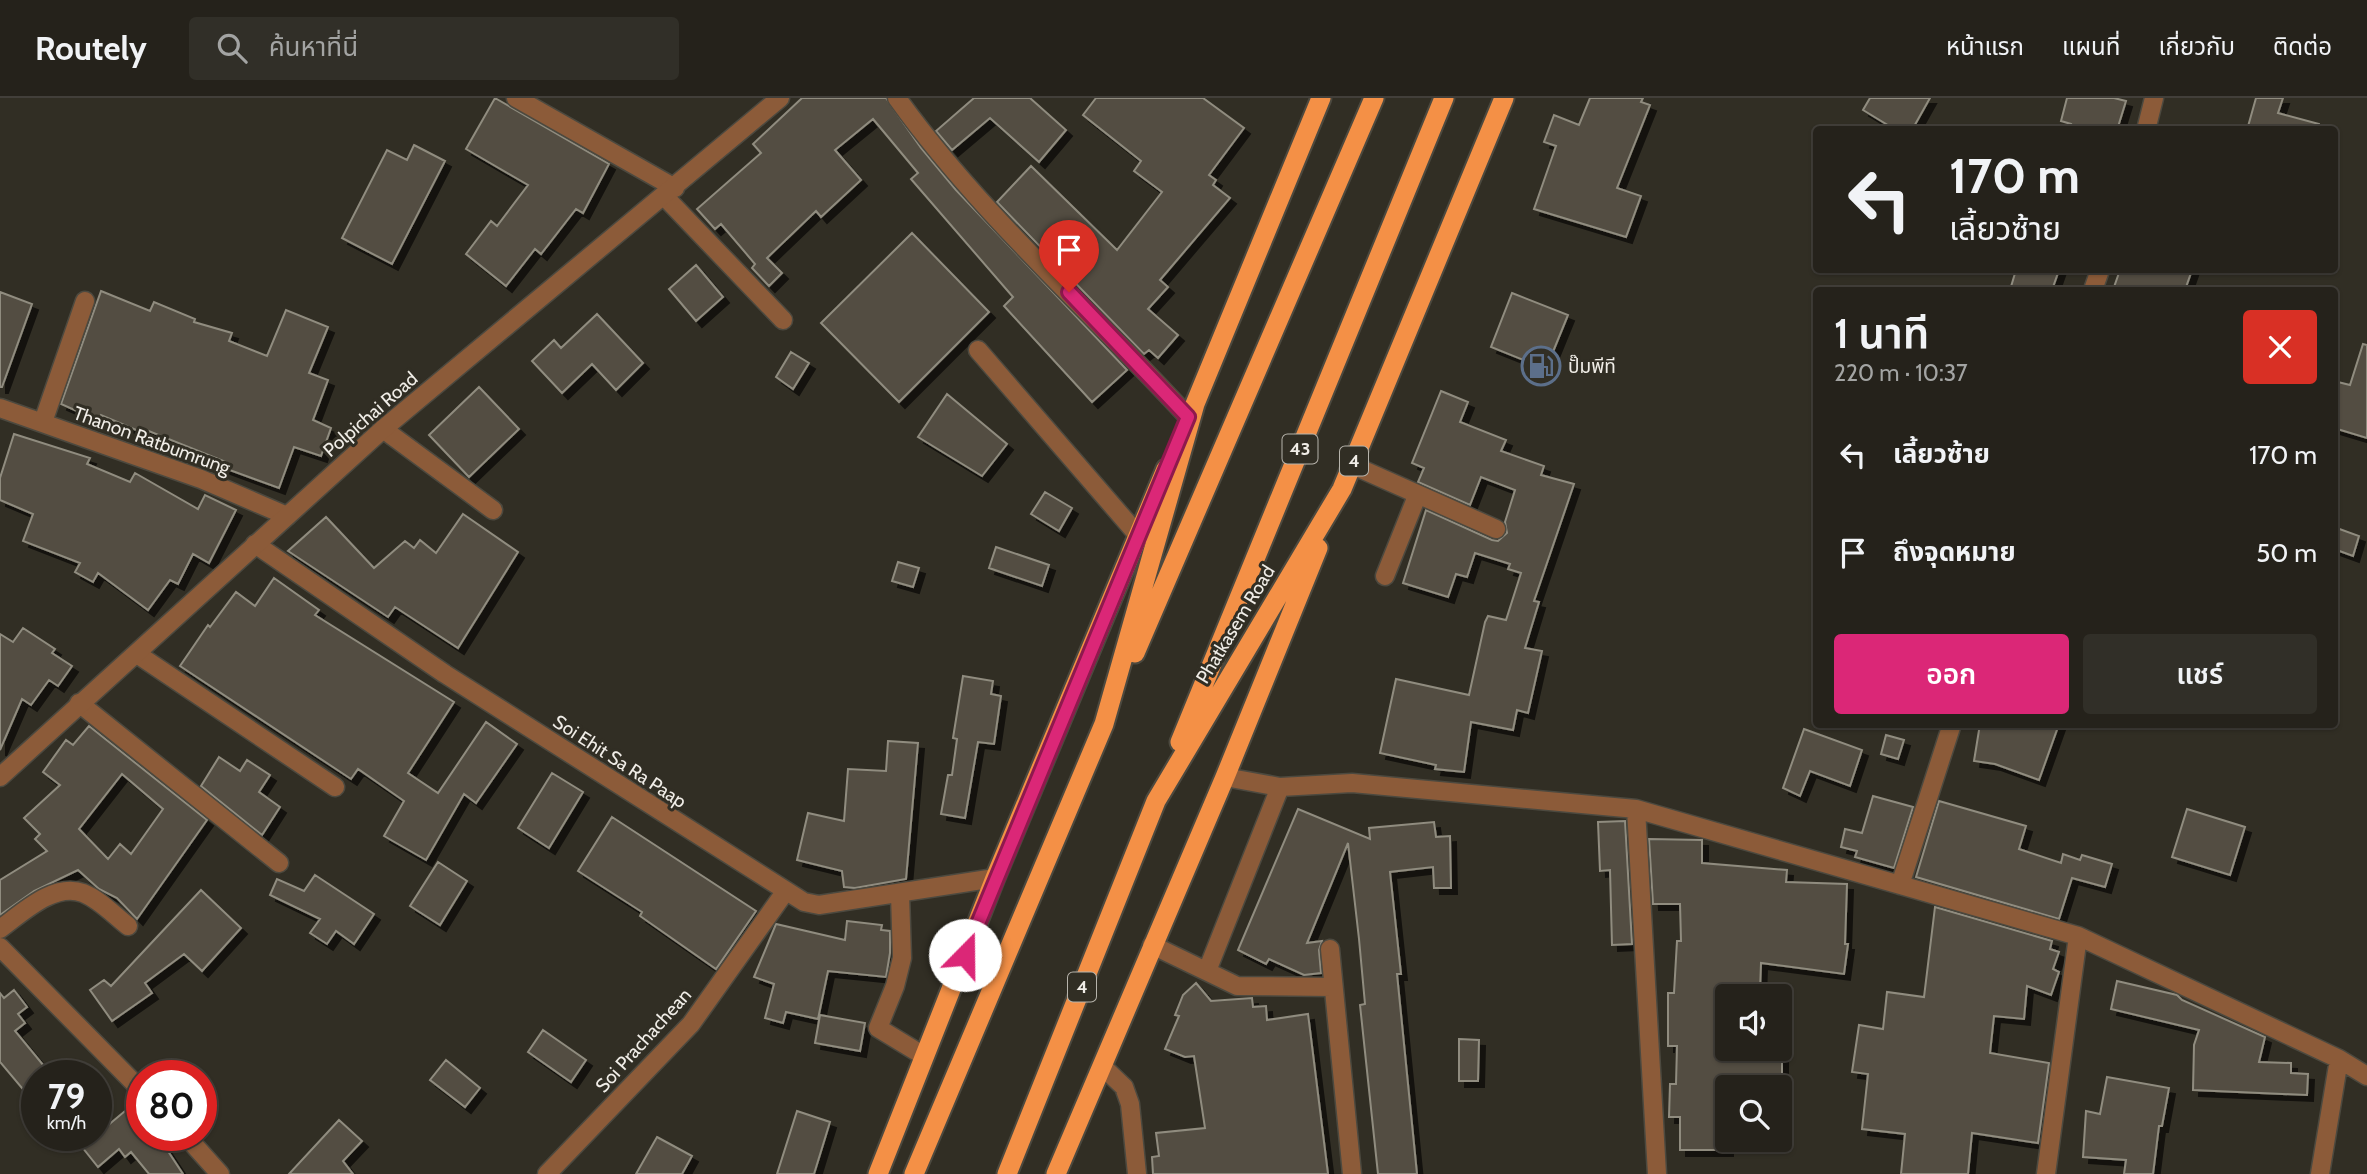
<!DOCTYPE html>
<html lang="th">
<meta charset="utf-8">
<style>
body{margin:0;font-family:Cabin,"Noto Sans Thai",sans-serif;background:#312f28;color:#f1f3f6;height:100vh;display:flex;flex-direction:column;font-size:26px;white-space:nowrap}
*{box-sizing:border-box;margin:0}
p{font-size:23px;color:#a3a4a3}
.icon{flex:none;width:38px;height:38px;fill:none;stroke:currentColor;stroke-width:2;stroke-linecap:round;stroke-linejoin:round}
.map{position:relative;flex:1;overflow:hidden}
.sheet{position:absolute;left:1813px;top:189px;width:525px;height:441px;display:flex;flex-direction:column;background:#25221b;border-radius:7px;box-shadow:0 2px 5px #0004,0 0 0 2px #423f3a}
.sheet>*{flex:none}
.guide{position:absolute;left:1813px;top:28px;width:525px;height:147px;border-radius:7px;box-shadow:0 2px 5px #0004,0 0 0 2px #423f3a;background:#25221b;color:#f1f3f6;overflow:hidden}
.controls{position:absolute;left:1715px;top:886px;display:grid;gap:14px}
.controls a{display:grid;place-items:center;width:77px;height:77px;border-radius:7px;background:#25221b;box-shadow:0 2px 5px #0004,0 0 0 2px #423f3a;font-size:35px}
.speed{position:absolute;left:21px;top:962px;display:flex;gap:14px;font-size:35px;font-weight:700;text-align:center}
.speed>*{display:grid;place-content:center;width:91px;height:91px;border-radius:50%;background:#25221b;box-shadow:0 2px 5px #0004,0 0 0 2px #423f3a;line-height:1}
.speed small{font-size:18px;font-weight:400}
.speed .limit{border:10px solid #d22;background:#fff;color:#111}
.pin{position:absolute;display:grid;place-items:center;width:60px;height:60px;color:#fff;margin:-72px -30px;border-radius:50% 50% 50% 0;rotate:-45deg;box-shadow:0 0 7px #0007}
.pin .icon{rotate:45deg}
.me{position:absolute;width:77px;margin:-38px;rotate:22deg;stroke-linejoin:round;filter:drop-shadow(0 0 5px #0008)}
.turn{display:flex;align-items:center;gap:24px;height:147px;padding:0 21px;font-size:32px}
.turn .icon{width:91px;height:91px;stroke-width:2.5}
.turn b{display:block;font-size:49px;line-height:60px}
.round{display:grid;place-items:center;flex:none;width:74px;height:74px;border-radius:7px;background:#312f28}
.overview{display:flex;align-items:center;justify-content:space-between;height:119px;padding:0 21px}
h1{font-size:42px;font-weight:600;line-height:52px}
.primary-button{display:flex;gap:14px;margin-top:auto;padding:14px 21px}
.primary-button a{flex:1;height:80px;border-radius:7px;background:#db2777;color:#fff;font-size:28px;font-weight:600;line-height:80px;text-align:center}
.primary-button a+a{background:#312f28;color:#f1f3f6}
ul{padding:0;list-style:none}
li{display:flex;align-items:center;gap:21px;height:98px;padding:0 21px}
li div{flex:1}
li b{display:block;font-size:26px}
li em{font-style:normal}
header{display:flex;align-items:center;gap:42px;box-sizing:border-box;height:98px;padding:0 35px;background:#25221b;border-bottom:2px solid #423f3a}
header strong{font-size:33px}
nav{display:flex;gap:38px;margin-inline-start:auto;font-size:24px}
.search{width:490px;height:63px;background:#312f28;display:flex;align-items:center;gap:18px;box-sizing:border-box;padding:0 24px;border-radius:7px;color:#a3a4a3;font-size:26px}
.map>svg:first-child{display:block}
.building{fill:#524e43;stroke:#908c7f;stroke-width:2;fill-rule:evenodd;filter:url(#shadow)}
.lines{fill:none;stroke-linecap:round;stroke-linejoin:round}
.minor-casing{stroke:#4c493f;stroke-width:21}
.tertiary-casing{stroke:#4c493f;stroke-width:21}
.trunk-casing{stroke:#4c493f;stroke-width:23}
.minor{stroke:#8c5b39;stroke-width:18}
.tertiary{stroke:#8c5b39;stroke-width:18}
.trunk{stroke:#f49046;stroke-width:19}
.route-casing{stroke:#8e194d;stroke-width:18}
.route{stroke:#db2777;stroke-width:12}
.labels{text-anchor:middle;stroke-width:6;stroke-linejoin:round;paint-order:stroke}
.shield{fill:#312e24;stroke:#b7b4ac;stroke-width:2}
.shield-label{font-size:18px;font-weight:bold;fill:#f0ede7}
.poi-label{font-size:19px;fill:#f0ede7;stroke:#312e24;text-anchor:start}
.street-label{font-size:19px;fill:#f0ede7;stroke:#312e24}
</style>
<header>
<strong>Routely</strong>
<div class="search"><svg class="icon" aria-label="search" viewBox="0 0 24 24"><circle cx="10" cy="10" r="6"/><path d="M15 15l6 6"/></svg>ค้นหาที่นี่</div>
<nav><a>หน้าแรก</a><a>แผนที่</a><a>เกี่ยวกับ</a><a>ติดต่อ</a></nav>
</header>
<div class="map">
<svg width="2367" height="1076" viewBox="0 0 2367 1076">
<defs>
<filter id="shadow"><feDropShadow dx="6" dy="6" stdDeviation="0" flood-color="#0009"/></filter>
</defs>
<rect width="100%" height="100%" fill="#312e24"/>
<path class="building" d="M495,0L609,66L583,115L576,111L541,156L535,151L506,188L466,156L491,123L497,128L528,87L466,51Z
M802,0H886L921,50L956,92L1127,272L1092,304L1004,208L1013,199L911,81L918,75L873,21L835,52L861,82L821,119L816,113L767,160L782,175L769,188L752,170L755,166L721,126L715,131L697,111L761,55L753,46Z
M974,0H1030L1066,32L1039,64L990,20L952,52L936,33Z
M1096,0H1203L1244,30L1209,77L1216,82L1213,87L1230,100L1160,182L1168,189L1148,211L1178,237L1158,260L1149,252L1144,256L997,104L1031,68L1117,152L1162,94L1134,73L1141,63L1083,17Z
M1590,0H1643L1641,4L1650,7L1617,90L1641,98L1626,139L1534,111L1556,48L1544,44L1554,17L1579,27Z
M1870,0H1930L1912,32H1896L1863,12Z
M2067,0H2114L2126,3L2117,32H2069L2071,26L2061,23Z
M2256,0H2283L2278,15L2319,26V32H2247Z
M414,47L445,63L392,166L342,140L387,52L407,62Z
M912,135L989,214L899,304L821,225Z
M696,167L723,199L696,223L669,191Z
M2016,172H2059L2052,192H2010Z
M2120,172H2192L2185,192H2113Z
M101,193L150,213L154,204L195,221L194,224L232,235L229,243L267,258L286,212L328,229L309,275L328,282L313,322L331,330L321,358L294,349L279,390L224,370L226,364L149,333L148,337L101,317L99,323L61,306Z
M0,194L32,206L2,289H0Z
M1512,195L1568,217L1546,271L1491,249Z
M597,216L643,265L616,292L592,266L562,295L532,263L554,242L561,250Z
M2363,246L2367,247V340L2334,330V283L2350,287Z
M791,254L809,265L793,291L776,279Z
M479,289L519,331L469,379L429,337Z
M1441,293L1468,304L1460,324L1506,342L1501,353L1544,368L1541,377L1574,386L1534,503L1539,504L1525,550L1542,553L1528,615L1517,612L1513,632L1471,624L1464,674L1435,671L1436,667L1380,655L1396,581L1469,597L1485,524L1488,518L1506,522L1521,475L1508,471L1510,466L1475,455L1467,479L1456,476L1448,499L1403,485L1426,412L1492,442L1498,443L1507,435L1505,424L1515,392L1481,379L1470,407L1418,384L1424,370L1412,365Z
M947,296L1007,346L982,378L918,339Z
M14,336L90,360L87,366L130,384L135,375L198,411L205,397L236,412L209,465L193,456L178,486L170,482L148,512L98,475L93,484L75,474L80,465L23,443L33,416L0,402V380Z
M1045,394L1072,410L1059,433L1031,416Z
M463,416L518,454L458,550L395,509L388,519L288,453L326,419L374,470L405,443L414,450L420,442L436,455Z
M2334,429L2359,438L2353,458L2334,451Z
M996,449L1049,467L1042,488L989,470Z
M898,464L919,470L913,489L892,483Z
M274,480L319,512L315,517L454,604L408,675L438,695L486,624L517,646L476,705L464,696L426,762L384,738L404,703L358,671L351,681L180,568L208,527L210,529L236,494L255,508Z
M23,530L55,551L52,555L72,568L58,588L49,582L31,607L22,601L0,652V536L13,544Z
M963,578L993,583L991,596L1001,598L994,646L978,644L965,720L941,716L948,677H952L957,641L953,640Z
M1980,626H2059L2039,682L1995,666L1974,663Z
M89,628L207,722L137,821L117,800L99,791L78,772L34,793L0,817V782L47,753L35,741L40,736L24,720L60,687L43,674L66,642L73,647ZM122,676L163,711L131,756L120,746L108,761L79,731Z
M1804,631L1862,652L1850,688L1810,673L1800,698L1783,690Z
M1886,637L1904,642L1898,661L1881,656Z
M888,643L918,645L906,781L855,790L844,789L842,773L797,762L808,715L844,723L848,671L886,673Z
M219,659L240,673L247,662L270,677L259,694L280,709L262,737L201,688Z
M552,675L583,694L549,750L518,730Z
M1873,698L1913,709L1894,770L1855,759L1857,753L1841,749L1845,731L1862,735Z
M1939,703L2026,728L2019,751L2061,765L2063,756L2080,762L2082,757L2112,766L2105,789L2072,780L2059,821L1916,779Z
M1298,711L1370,741L1369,730L1434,724L1436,739L1450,738L1451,790H1434L1433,769L1390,774L1401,876H1397L1417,1076H1378L1360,907L1365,906L1359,841L1348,745L1307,845L1322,843L1319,852L1321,875L1304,877L1269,861L1266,866L1238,852Z
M2187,711L2245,729L2230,777L2172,759Z
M612,719L756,813L716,871L640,818L642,814L578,773Z
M1625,723L1632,846L1612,847L1610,772L1600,773L1598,724Z
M1649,741L1702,742V765L1787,772L1786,784L1847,786L1845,846H1848L1844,876L1761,865L1760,893L1742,892V898H1727V950H1739V957L1782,958V989H1727V1052H1680V1019H1669L1670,986H1676L1677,948H1668V895H1674L1677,843H1681L1680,806H1653Z
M438,764L467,783L440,827L410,808Z
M315,777L374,816L354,846L336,833L327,846L310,835L320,821L270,797L277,781L304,793Z
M201,792L241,830L202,873L184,856L145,885L152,895L112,923L90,892L104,882L111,888Z
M1935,809L2052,843L2050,851L2059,854L2053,871L2059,874L2051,897L2027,888L2024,921L1994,918L1990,955L2049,965L2038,1045L1972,1035L1968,1076H1901L1905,1036L1862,1031L1868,976L1852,974L1859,927L1883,931L1887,894L1924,899Z
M847,823L882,827L881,832L890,833V855L886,879L828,873L818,921L786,914L783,925L765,920L774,886L754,879L776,826L845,842Z
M2117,883L2177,897L2182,902L2265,939L2259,964L2291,965V975L2308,976L2307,997L2193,992L2194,947L2199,932L2111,911Z
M1196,885L1211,903L1252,900L1253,909L1266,908L1267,922L1308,916L1328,1076H1153L1152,1059L1159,1058L1156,1035L1205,1030L1194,958L1185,959L1165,951L1179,918L1175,917L1183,897Z
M14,892L27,909L18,916L25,925L15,933L44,968L41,970L48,978H37V1008L0,964V895L4,900Z
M820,917L865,925L860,953L815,945Z
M543,932L586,962L571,984L528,954Z
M1459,941L1479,942L1478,983H1459Z
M446,962L480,990L465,1009L430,982Z
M2107,979L2169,990L2162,1028H2159L2153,1076H2124L2126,1062L2083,1059L2086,1013L2100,1016Z
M137,1003L142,1004V1038H158L183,1076H149L131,1054L125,1059L119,1051L98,1069L82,1049Z
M797,1013L830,1024L814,1076H777Z
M339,1022L362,1043L343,1063L353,1076H289Z
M657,1039L692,1058L682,1076H636Z"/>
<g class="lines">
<defs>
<path id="minor" d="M516,0L675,90
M897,0C981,117 1091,213 1188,319
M2146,32L2154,0
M665,99L783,222
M2093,192L2100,172
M978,252L1137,436
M0,310L201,381L287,418
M43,324L85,203
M383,331L493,412
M1352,367L1496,431
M255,446L445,576L804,804L819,807L995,780
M1385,478L1417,398
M137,556L335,689
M79,605L279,765
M1225,679L1280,689L1352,685L1636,711L2078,838L2339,961L2367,978
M1636,711L1657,1076
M1900,787L1952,626
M900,796L902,860L895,888L878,930L924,958
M0,831C22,815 54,784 83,795C99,801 115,818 128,828
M1152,847L1237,888L1332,889
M0,849L142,993
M1330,851L1352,1076
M1207,873L1280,689
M1102,968L1124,989L1130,1006L1137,1076
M186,1038L220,1076
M547,1076L691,926L785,794
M2046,1076L2078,838
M2320,1076L2339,961"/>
<path id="tertiary" d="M0,679L383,331L780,0"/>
<path id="trunk" d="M1135,555L1374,0
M1180,644L1444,0
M878,1076L995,780L1166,371
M914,1076L1104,626L1195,306L1321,0
M1007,1076L1156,703L1342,391L1504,0
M1056,1076L1225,679L1318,450"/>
</defs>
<use href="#minor" class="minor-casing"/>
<use href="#tertiary" class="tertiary-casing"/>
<use href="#trunk" class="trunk-casing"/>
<use href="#minor" class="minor"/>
<use href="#tertiary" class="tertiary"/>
<use href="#trunk" class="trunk"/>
</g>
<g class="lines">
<defs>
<path id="route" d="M965,857L1188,319L1069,194"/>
</defs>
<use href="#route" class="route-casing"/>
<use href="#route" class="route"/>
</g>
<defs>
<symbol id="fuel-ring" viewBox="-11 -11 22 22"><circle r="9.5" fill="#312e24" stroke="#5c6f8a" stroke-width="1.5"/><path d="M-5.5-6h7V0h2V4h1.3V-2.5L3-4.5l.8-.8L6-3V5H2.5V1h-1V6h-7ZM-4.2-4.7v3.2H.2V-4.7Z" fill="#5c6f8a"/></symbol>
</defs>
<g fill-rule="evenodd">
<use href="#fuel-ring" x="1519" y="246" width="44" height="44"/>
</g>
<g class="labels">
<g class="shield">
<rect x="1282.5" y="336.5" width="35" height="29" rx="5"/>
<rect x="1340" y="348.5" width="28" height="29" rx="5"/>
<rect x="1068" y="874.5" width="28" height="29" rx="5"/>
</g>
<g class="shield-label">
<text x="1300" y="357">43</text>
<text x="1354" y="369">4</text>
<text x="1082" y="895">4</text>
</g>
<g class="poi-label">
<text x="1568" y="275">ปั๊มพีที</text>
</g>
<g class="street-label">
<text transform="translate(370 316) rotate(-41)" y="7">Polpichai Road</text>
<text transform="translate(152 342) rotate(20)" y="7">Thanon Ratbumrung</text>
<text transform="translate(1235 526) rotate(-59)" y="7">Phatkasem Road</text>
<text transform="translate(620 663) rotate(33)" y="7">Soi Ehit Sa Ra Paap</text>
<text transform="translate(643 942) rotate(-48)" y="7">Soi Prachachean</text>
</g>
</g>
</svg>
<div class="controls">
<a><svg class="icon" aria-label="sound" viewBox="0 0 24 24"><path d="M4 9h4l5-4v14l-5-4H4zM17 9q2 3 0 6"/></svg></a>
<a><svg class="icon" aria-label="search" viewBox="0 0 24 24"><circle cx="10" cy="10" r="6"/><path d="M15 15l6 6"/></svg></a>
</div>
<div class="speed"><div>79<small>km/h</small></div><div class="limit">80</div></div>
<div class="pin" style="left:1069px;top:194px;background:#d93025"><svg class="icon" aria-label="arrive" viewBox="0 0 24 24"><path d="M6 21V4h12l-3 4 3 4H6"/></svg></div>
<svg class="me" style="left:965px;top:857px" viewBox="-20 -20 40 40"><circle r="19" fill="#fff"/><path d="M0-13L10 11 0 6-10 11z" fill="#db2777"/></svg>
<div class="guide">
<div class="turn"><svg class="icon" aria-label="left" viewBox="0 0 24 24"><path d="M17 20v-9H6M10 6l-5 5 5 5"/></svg><div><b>170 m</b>เลี้ยวซ้าย</div></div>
</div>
<section class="sheet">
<div class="overview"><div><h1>1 นาที</h1><p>220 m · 10:37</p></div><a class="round" style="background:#d93025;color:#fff"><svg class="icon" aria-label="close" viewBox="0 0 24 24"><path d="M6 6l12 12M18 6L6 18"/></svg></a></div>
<ul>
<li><svg class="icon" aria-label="left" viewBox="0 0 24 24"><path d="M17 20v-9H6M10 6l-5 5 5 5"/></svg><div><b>เลี้ยวซ้าย</b></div><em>170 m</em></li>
<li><svg class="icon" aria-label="arrive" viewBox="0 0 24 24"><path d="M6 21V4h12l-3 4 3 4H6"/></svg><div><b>ถึงจุดหมาย</b></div><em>50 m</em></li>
</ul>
<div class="primary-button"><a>ออก</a><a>แชร์</a></div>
</section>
</div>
